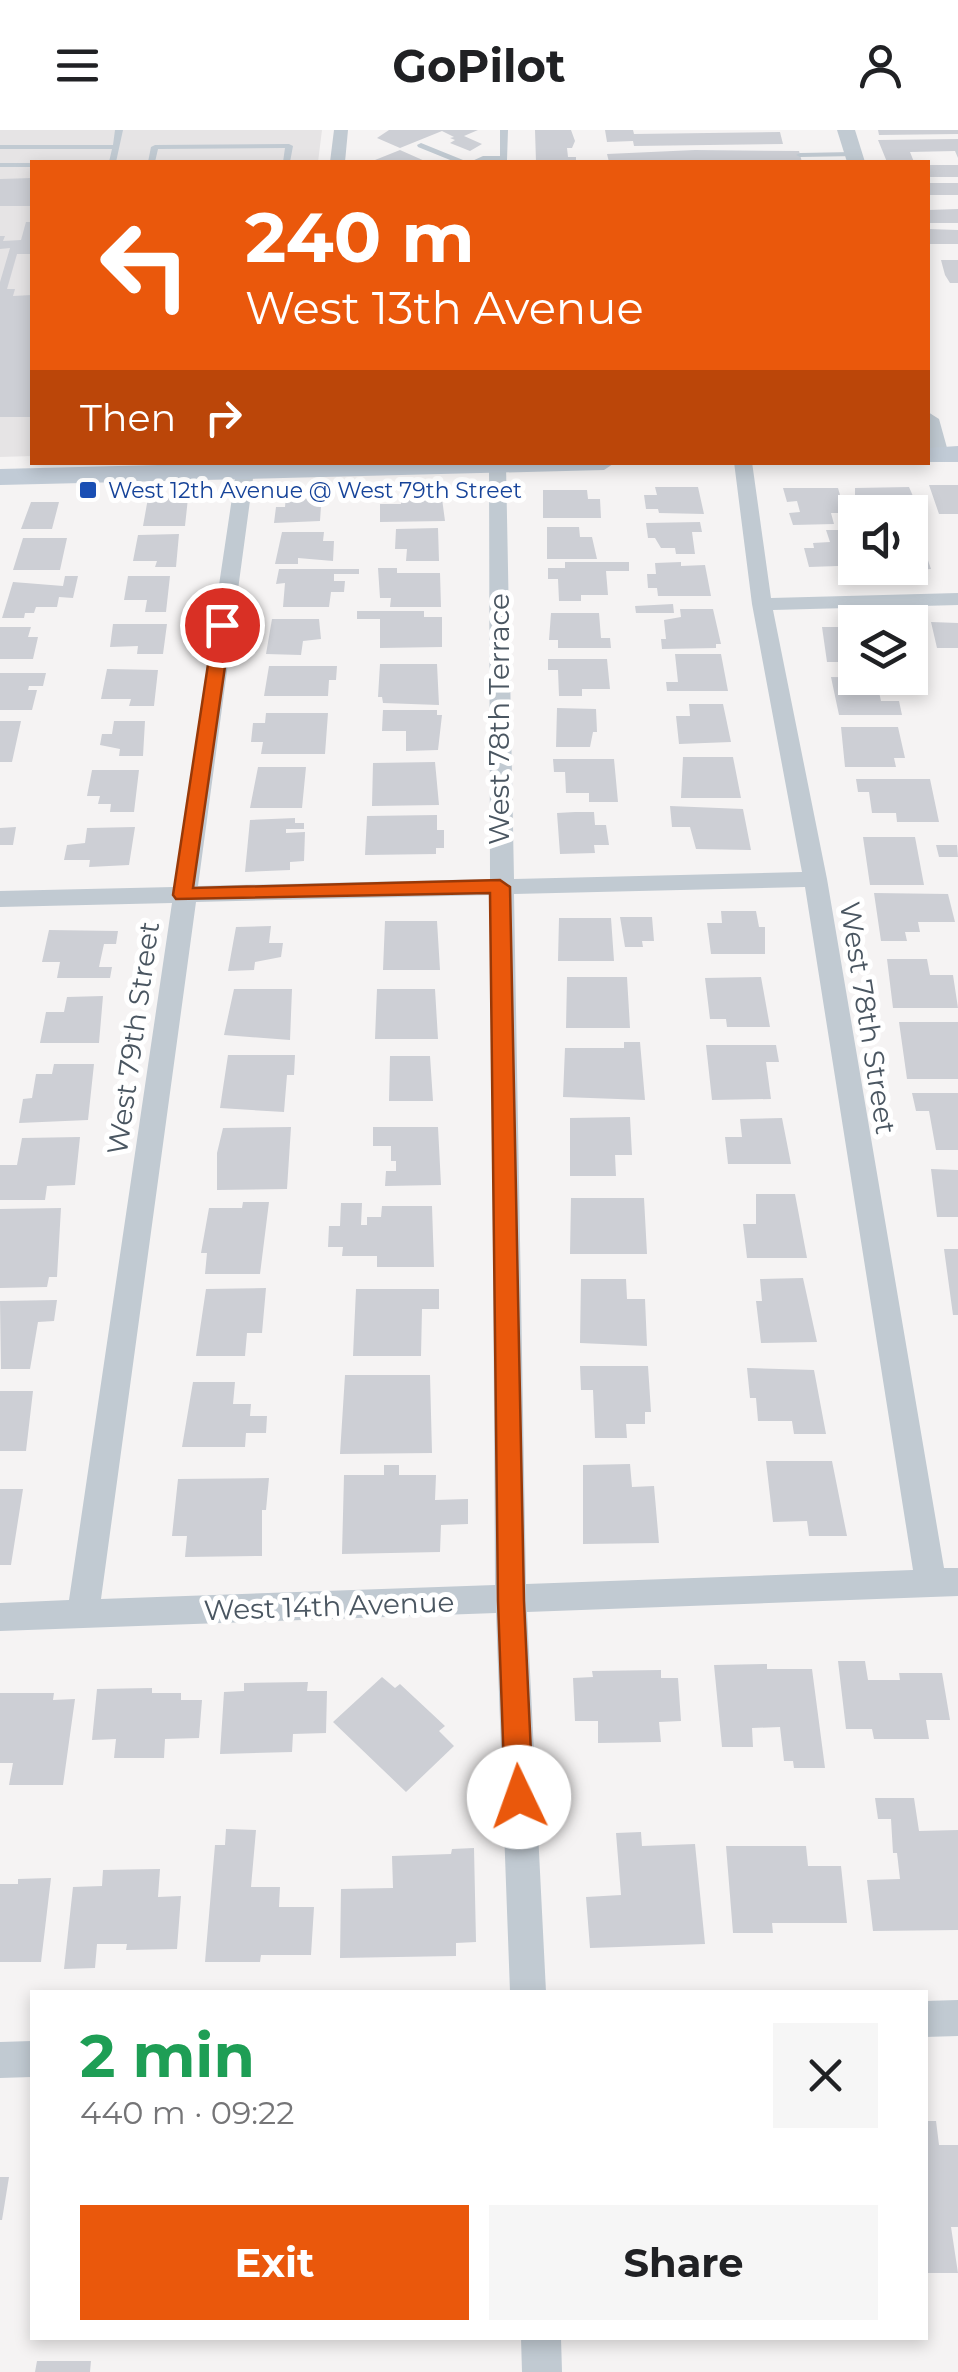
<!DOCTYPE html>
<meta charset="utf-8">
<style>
body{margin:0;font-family:Montserrat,sans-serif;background:#f6f6f6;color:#202124;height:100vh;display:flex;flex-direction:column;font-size:38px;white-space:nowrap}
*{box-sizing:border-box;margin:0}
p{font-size:32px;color:#757577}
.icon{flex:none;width:55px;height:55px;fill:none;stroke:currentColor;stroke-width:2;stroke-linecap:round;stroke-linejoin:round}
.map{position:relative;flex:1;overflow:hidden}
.drawer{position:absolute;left:30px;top:1860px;width:898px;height:350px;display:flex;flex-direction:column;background:#fff;border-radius:0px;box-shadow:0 5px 15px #0003}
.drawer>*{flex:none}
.banner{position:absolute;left:30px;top:30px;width:900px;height:305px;border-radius:0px;box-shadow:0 5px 15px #0003;background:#ea580c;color:#fff;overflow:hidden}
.controls{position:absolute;left:838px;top:365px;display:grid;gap:20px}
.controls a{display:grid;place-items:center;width:90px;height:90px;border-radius:0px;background:#fff;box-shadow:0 5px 15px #0003;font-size:50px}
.pin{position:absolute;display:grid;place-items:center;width:85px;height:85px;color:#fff;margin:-42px;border:5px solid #fff;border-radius:50%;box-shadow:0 2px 10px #0007}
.me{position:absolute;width:110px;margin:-55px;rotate:357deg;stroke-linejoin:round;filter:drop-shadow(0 0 8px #0008)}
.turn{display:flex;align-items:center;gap:35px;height:210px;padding:0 50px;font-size:45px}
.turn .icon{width:130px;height:130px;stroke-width:2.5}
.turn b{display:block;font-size:70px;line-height:85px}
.then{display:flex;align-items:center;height:95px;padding:0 50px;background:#0003;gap:20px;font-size:38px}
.round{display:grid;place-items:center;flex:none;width:105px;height:105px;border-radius:0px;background:#f6f6f6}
.headline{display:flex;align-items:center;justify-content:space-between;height:170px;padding:0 50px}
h1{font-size:60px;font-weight:700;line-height:75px;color:#1e9e55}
.button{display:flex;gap:20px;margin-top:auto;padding:20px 50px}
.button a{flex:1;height:115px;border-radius:0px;background:#ea580c;color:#fff;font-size:40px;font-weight:700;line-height:115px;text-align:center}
.button a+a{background:#f6f6f6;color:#202124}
header{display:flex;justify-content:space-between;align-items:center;height:130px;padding:0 50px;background:#fff;font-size:45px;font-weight:700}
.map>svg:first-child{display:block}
.education{fill:#e6e4e5}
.building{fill:#cdcfd5}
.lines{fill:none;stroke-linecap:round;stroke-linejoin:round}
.service{fill:#c1cad2;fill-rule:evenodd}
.minor{fill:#c1cad2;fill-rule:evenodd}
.tertiary{fill:#c1cad2;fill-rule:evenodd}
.secondary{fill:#c1cbd6;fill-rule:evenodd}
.route{fill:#ea580c;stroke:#983908;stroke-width:2.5}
.transit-dot{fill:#1a4fb4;stroke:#fff;stroke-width:4}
.labels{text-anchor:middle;stroke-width:10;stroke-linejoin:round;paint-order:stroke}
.far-transit-label{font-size:22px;fill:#164399;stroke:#fff;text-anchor:start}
.street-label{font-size:28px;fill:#4a5661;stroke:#fff}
</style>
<header><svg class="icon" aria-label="menu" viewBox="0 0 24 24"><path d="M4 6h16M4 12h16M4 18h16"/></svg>GoPilot<svg class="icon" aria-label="person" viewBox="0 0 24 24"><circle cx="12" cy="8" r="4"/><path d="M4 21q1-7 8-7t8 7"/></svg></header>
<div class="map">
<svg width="958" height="2242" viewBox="0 0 958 2242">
<rect width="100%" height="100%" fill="#f5f3f3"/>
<path class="education" d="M0,0H322L318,32H32V326L0,327Z"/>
<path class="building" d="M389,0H478L464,6L482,14L470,21L450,13L455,10L450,8L454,7L442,1L400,18L377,8Z
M535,0H571L575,11L572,18H567L568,27H576V32H536Z
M605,0H633L634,4L780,2L783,14L634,16L633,11L607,12Z
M878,0H958V4L879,5Z
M958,9V28L955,21L910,22L914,32H887L878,10Z
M400,20L427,32L375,30Z
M695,20L799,21L802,32H609L607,24Z
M928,35H958V47H928Z
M32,48V76H0V49Z
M928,53H958V65H928Z
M958,79V93H928V80Z
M26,92H32V124H17L7,159H15L13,166L32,165V287H0V152L10,118L0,119V106H5L3,111L21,110Z
M928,99L958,100V114H928Z
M941,130H958V153H950L945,145Z
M929,355H958V384H939Z
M655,357H698L704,384L659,383L658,379H646L644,365H657Z
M909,357L916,373L858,375L855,368V358Z
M783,358H838L845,383H831L834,394L793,395L789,383L800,382L797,371L787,372Z
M543,360H587L588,369H600L601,388H543Z
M401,361H441L445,391L380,392V374H401Z
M286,366H314V376H321L320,391L274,393L276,377H285Z
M148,368H188L185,396H143Z
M31,372H59L52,399H21Z
M700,392L702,402H692L695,424H676L675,418H661L655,408H648L646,393Z
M547,397H579L580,407H592L597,429H547Z
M438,398L439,431H406L407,419H395L396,399Z
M826,400H853L855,407H848L855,441H839L838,436L809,437L804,418H814L813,413L830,412Z
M282,402H324L323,411H334L333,431L298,428V434H275Z
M179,404L176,437H155L157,431H133L138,405Z
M23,408H67L60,440H13Z
M910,416H923L931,439L872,443L871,438H910Z
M565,432H629V441H606L608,465H581V471H559L558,449H548V438H565Z
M681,432V436L705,435L711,466H658L657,458H648L647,444H656L655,433Z
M378,438H397V443H440L441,477H390L391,468H380Z
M279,439H359V444H334V451H345L344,462H331L329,477H283L285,453L276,454Z
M65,446H78L73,468L59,467L57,477H36L34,483H25L24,488H2L13,452L63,456Z
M128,446H170L166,482H145L147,470H124Z
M673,474L674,483H636L635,476Z
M680,479H713L721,514H716V518L662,519L661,509H666L664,490L681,487Z
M357,481H424V487H442V517L380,518V489H357Z
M551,483H599L601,508H610L611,518H558V510H549Z
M272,489H319L321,509L303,511L301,525L266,524Z
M931,492L958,493V518H937Z
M113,494H167L163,524H137L138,516L110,517Z
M0,497H31L28,507H38L33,529H0Z
M822,497H855V525H850L851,532H827Z
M675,524H721L728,561H667L666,552H678Z
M548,529H607L610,559H582V566H559L558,540H548Z
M380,534H437L439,575L383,573L382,567H378Z
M269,536H337L336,550H329L328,566H264Z
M107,539L158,540L154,576H129L131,569H101Z
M0,543H46L43,556H29L28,560H37L32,580H0Z
M831,547L893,548L897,562H879L881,571H899L902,585H839Z
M689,574H723L731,612L679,614L676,586H690Z
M557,578L596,579L597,602H593L590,617H556Z
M383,580H437V585H442L438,620L406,621V601H382Z
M266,583H328L325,624H261L263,612H251L253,593H265Z
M0,591H21L12,632H0Z
M114,591H145L143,626H119L120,619L100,615L102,604H112Z
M841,597H898L905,628H894L896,637H845Z
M683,627H733L741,668H681Z
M553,629H614L618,672H589V663H566L565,642H554Z
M435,632L439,675L372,676L373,633Z
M258,637H306L302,678H250Z
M92,640H139L134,682H110L111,674H98L100,666H87Z
M856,649H930L939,692H897L896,683H872L869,662H858Z
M670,676L743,679L751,720L696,719L690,697H672Z
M575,682H594L595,695H606L609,715H594L595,723L560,724L557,683Z
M437,685V700H444V718H436V724L365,725L367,686Z
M295,688V693H304V699H286V703L305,702L304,731L290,732V740L245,742L250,690Z
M16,697L13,715H0V698Z
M135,697L129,735L89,737L90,730H64L67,715L85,713L87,698Z
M863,707H915L924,755H870Z
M936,715H957L958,727H939Z
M874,763L948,764L955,792H918L920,802H905L907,811H881Z
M721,781H756L759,797H765V824H711L707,793H722Z
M620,787H652L654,811H642L643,817H625Z
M559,788H611L614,831H558Z
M385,791H437L440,840H383Z
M271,796L269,813H283L281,827L255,832L254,840L228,841L236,797Z
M49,800L118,801L116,814H104L99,837H112L110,848H57L60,832H42Z
M887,829H927L930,845H953L958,878H893Z
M567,847H627L630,898H566Z
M761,847L770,897H727L726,889H710L705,848Z
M234,859H292L290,910L224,905Z
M377,859H435L438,909H375Z
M103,866L99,913H40L46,882H64L67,867Z
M899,892H958V949H907Z
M624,912H640L645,970L563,967L565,918H624Z
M706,915H776L779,932H766L771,969L712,970Z
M228,925H295L294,945H287L284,982L220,978Z
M390,926H430L433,971H389Z
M54,934H94L88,990L19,993L23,969L32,968L36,944H52Z
M912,963H958V1020H936L929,981H916Z
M630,987L632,1025H615L616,1046H570V988Z
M782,988L791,1034H728L725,1007H742L740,989Z
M291,997L287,1059L217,1060V1023L223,998Z
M373,997H438L441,1055L385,1056L386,1041H396V1031H391V1016H373Z
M80,1007L75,1055L47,1056L45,1070H0V1035H17L22,1008Z
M931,1039L958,1040V1087H937Z
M756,1064H795L807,1128H747L743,1094H756Z
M571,1068H644L647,1124H570Z
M243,1072H269L260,1144H205L207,1123H201L209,1078H242Z
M341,1073H362L361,1095H367V1087H381L382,1076H432L434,1137H377V1126H342L343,1117H328L329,1096H340Z
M61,1078L57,1147H49L47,1157L0,1158V1079Z
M944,1119H958V1185H953Z
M803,1148L817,1212L761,1213L756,1171H762L760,1149Z
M581,1149H626L627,1169H645L647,1216L580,1213Z
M266,1158L262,1203H247L245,1226H196L206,1159Z
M356,1159H439V1179H422L421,1226H353Z
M57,1170L54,1191L38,1192L30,1239H1L0,1171Z
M580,1236H648L651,1282H645V1294H626L627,1308H595L593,1260H581Z
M747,1238L814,1240L826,1304H794L792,1291H758L756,1268H750Z
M345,1245H430L432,1323L340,1324Z
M193,1252H235L233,1274H251L250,1286H267L266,1303H246L245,1317H182Z
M0,1261H33L26,1321H0Z
M766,1331H832L847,1406H809L807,1391L773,1392Z
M630,1334L632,1357L654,1356L659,1413L583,1414V1335Z
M384,1335H399V1345H436L435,1370L468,1369V1394L441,1395L440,1422L342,1424L344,1345H384Z
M269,1348L266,1380H262V1426L185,1427L187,1406H172L178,1349Z
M0,1359H23L11,1435H0Z
M838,1531H865L868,1550H900L899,1543H942L950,1590H926L929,1609H874L872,1599H846Z
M767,1534V1539H812L825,1638H794L793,1631H784L780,1597L752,1598L753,1617H722L714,1535Z
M661,1540V1548H678L681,1591L659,1592L661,1612L598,1613V1591H575L573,1548L593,1547L592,1541Z
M382,1547L395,1558L400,1554L445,1596L439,1601L454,1616L406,1662L333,1592Z
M308,1552L307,1561H327L326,1603L293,1604L292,1622L220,1624L224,1562L244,1561V1553Z
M152,1558V1563H181V1570H202L199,1608L165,1609L164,1628H114L116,1609L92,1610L97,1559Z
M0,1563H54L53,1570L75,1569L63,1655H9L13,1633H0Z
M875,1668H914L919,1701L958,1700V1800L873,1801L867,1750L900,1749L897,1723H893L891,1689H878Z
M226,1699L256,1700L251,1757H280L279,1777H314L311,1825H261L260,1832H205L215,1715H225Z
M641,1702L642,1716L695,1714L705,1814L590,1818L586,1767L621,1765L616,1703Z
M726,1716H806L808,1736H841L847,1793H772L773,1803H733Z
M474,1718L476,1812L456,1813V1826L340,1828L341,1759L393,1758L392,1726L451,1724L452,1719Z
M160,1739L158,1767L181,1766L177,1819L126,1820L127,1814H97L95,1838L64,1839L73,1757L102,1756L103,1740Z
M51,1748L41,1832H0V1754H18V1749Z
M925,1991H936L939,2015H958V2097H951L958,2143H926Z
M0,2047H9L2,2090H0Z
M37,2231H91L90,2242H35Z"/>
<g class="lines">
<path class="service" d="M115,0H123L116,32H109L112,19H0V15H113Z
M500,0H508L507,30L470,32L483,26H500Z
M421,13L463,30L464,32H455L418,17L417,15Z
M289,14L293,16L290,32H283L285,18L158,19L155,32H148L151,17L155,15Z
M853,22L857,24L856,26L800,27L796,25L800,23Z
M0,33H32V37H0Z"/>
<path class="minor" d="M334,0H348L345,32H330Z
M489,332L506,335L514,749L802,742L752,474L734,332H752L771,468L958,463V475L773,480L827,749L944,1438H958V1466L527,1482L546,1862H510L496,1483L0,1501V1473L69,1470L172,773L0,777V761L174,757L236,341L245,335L254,341L198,756L490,749ZM805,757L913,1440L526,1454L514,764ZM491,765L495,1455L101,1469L196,772Z
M958,1870V1906L925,1907V1871Z
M32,1911V1947L0,1948V1912Z
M521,2208H561L562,2242H522Z"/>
<path class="tertiary" d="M837,0H855L865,32H847Z
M928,282L939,289L949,325L945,330L928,328Z"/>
<path class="secondary" d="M958,316V332H928V318Z
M277,332H616L604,340L0,355V339Z"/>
</g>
<path class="route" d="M222,490L231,495L193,758L500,750L510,757L524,1471L533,1667L529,1677L519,1680L509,1677L505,1667L498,1471L490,763L176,769L173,765L214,495Z"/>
<rect class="transit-dot" x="78" y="350" width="20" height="20" rx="5"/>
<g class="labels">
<g class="far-transit-label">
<text x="108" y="368">West 12th Avenue @ West 79th Street</text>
</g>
<g class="street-label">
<text transform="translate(499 589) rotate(-90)" y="10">West 78th Terrace</text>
<text transform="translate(868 888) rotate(81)" y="10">West 78th Street</text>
<text transform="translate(133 908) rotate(-82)" y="10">West 79th Street</text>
<text transform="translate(329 1476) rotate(-2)" y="10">West 14th Avenue</text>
</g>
</g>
</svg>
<div class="controls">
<a><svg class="icon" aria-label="sound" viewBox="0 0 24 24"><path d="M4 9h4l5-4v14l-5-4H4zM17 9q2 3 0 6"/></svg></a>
<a><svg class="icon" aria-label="layers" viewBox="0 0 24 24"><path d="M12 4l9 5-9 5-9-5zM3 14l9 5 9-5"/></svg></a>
</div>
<div class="pin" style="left:222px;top:495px;background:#d93025"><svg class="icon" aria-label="arrive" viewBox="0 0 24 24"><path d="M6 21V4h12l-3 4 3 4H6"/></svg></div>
<svg class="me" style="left:519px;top:1667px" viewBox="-20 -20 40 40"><circle r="19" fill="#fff"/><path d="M0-13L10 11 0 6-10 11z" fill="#ea580c"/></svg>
<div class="banner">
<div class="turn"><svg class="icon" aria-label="left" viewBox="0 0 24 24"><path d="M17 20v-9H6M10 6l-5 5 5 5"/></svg><div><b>240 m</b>West 13th Avenue</div></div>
<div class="then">Then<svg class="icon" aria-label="right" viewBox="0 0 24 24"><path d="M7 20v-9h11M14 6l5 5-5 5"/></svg></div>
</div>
<section class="drawer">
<div class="headline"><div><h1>2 min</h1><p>440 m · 09:22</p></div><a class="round"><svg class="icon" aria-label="close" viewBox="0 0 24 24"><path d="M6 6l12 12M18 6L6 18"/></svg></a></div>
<div class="button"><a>Exit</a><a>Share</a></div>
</section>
</div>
